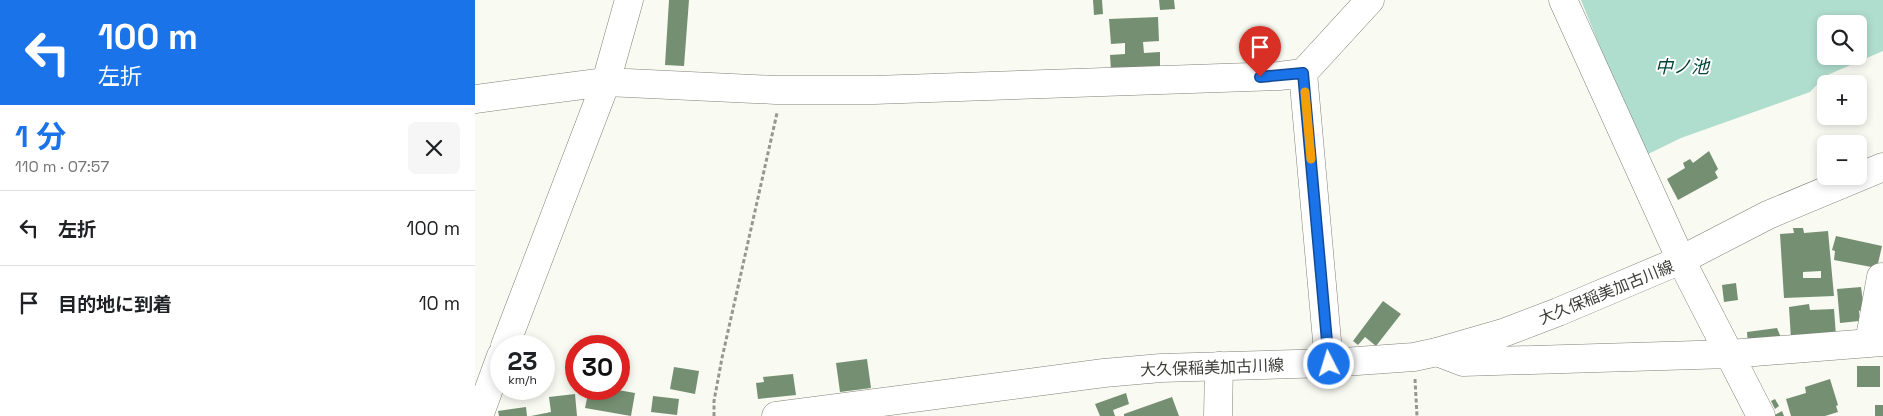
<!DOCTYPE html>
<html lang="ja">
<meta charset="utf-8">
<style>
body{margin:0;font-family:"Space Grotesk","Noto Sans JP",sans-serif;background:#f6f6f6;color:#202124;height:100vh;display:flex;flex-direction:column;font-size:19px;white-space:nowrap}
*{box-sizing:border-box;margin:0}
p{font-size:16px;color:#757577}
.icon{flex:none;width:28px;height:28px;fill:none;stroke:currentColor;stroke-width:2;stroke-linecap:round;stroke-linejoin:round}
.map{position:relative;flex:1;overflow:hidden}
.side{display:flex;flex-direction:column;background:#fff;width:475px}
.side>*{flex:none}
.hud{background:#1a73e8;color:#fff;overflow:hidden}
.buttons{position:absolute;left:1342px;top:15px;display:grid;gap:10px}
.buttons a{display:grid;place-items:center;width:50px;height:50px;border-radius:8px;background:#fff;box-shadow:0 2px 8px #0003;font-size:25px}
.speed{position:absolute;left:15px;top:335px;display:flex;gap:10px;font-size:25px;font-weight:700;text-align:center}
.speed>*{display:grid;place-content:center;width:65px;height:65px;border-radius:50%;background:#fff;box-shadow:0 2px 8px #0003;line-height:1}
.speed small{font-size:12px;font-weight:400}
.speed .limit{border:8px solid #d22;background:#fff;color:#111}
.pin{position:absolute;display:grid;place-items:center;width:42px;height:42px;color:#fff;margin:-51px -21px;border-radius:50% 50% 50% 0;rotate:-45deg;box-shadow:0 0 5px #0007}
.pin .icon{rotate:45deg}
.me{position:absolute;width:55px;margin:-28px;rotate:355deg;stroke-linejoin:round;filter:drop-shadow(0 0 4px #0008)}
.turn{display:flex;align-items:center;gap:18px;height:105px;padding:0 15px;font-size:22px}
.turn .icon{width:65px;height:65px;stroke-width:2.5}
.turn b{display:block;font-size:35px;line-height:42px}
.round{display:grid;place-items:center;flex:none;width:52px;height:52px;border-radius:8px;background:#f6f6f6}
.head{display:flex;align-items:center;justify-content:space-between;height:85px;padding:0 15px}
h1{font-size:30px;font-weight:700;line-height:38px;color:#1a73e8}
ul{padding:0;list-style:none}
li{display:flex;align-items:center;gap:15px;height:75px;padding:0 15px;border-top:1px solid #e0e0e0}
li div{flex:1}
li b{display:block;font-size:19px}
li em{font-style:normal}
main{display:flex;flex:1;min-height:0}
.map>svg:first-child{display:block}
.water{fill:#b0dece;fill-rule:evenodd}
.building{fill:#758f72;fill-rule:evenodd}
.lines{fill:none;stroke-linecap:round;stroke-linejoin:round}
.minor-casing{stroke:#80817a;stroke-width:29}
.major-casing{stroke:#80817a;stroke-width:29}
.path{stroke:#969792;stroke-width:3;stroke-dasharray:4 2.5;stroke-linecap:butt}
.minor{stroke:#fff;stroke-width:28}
.major{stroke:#fff;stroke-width:28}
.route-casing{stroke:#114b97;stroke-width:12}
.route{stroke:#1a73e8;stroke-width:9}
.slow{stroke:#f59e0b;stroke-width:9}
.labels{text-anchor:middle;stroke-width:4;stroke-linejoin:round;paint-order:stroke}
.street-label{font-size:16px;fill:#3c3d39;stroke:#fff}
.water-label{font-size:18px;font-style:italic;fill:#014435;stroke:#fff}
</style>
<main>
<section class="side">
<div class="hud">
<div class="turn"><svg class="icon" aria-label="left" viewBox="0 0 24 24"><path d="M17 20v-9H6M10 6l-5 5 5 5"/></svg><div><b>100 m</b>左折</div></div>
</div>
<div class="head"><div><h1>1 分</h1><p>110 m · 07:57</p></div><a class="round"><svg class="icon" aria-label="close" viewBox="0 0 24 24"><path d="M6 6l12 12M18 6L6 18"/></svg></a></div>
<ul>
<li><svg class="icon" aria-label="left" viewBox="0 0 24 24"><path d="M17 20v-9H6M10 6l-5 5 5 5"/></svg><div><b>左折</b></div><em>100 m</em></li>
<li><svg class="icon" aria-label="arrive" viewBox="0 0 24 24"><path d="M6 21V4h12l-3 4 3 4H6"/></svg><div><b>目的地に到着</b></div><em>10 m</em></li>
</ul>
</section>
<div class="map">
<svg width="1408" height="416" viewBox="0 0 1408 416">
<rect width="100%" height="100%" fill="#f9faf2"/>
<path class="water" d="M1106,0H1408V51L1350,76L1335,92L1206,138L1169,156ZM1351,24H1384V56H1351Z"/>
<path class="building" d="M194,0H214L209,66L190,65Z
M618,0H627L628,14L619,15Z
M684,0H699L700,9L685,10Z
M683,17L684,41L668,42L669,53L685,52V68L636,70L635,55L650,54V43L636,44L634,19Z
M1234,151L1243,169L1240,172L1243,178L1203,200L1192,179L1210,168L1208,163L1215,159L1218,163Z
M1318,228H1328L1329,233L1353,231L1359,296L1309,298L1305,234L1319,233ZM1346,271V278H1328V272Z
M1361,236L1407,246L1402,268L1359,260L1360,251L1357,250Z
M1261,283L1263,300L1249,302L1247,285Z
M1386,287L1389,309L1384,311V321L1365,323L1362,289Z
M908,301L926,314L901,346L890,337L883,345L878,341Z
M1334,304L1335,310L1359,309L1361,336L1316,339L1314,307Z
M1302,328L1307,340L1273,347L1272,332Z
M392,359L396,388L365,392L361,363Z
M1382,366H1405V387H1382Z
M199,367L224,371L220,394L195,389Z
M318,374L321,395L283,399L281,383L289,382L288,377Z
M1355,379L1363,405L1361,406L1363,412L1350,416H1316L1311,399L1331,393L1330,387Z
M114,389H137L160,393L156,416L110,408Z
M651,393L654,404L638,410L640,416H625L620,404Z
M100,394L102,416H56L76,412L74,397Z
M178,396L204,399L202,415L176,412Z
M697,397L704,416H649V414Z
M1300,399L1304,406L1300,409L1296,401Z
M1400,405H1408V416H1400Z
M51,407L52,416H24L23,411Z
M1307,411L1309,416H1298Z"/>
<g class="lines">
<defs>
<path id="minor" d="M1088,0L1206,260L1286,416
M828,73L854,363
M0,99L131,82L301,90H399L804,76L828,73L895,0
M1394,343L1406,277
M30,346L131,82L154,0
M962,352L988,362L1255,354L1408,342
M4,416L26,356
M743,416L744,366"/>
<path id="major" d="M301,416L629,373L686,368L854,363L939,357L962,352L1028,333L1083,312L1206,260L1293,215L1408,167"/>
</defs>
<use href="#minor" class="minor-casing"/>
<use href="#major" class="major-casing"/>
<path class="path" d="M940,379L942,416
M239,416V401L247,358L302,113"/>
<use href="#minor" class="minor"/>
<use href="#major" class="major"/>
</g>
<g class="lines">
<defs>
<path id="route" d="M785,77L828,73L854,364"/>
</defs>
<use href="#route" class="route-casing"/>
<use href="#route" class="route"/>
<path class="slow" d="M830,92L836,159"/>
</g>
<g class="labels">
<g class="street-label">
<text transform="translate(1131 292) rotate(-22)" y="6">大久保稲美加古川線</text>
<text transform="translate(737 367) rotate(-2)" y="6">大久保稲美加古川線</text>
</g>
<g class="water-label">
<text x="1207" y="73">中ノ池</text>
</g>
</g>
</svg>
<div class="buttons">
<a><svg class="icon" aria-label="search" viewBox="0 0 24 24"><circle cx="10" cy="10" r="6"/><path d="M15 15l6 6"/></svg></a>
<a>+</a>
<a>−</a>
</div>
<div class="speed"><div>23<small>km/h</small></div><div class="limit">30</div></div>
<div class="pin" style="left:785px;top:77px;background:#d93025"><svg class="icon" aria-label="arrive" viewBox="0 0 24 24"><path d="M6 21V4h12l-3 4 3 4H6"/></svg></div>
<svg class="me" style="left:854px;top:364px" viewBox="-20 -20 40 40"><circle r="17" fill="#1a73e8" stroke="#fff" stroke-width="3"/><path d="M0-11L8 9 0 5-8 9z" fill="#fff"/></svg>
</div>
</main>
